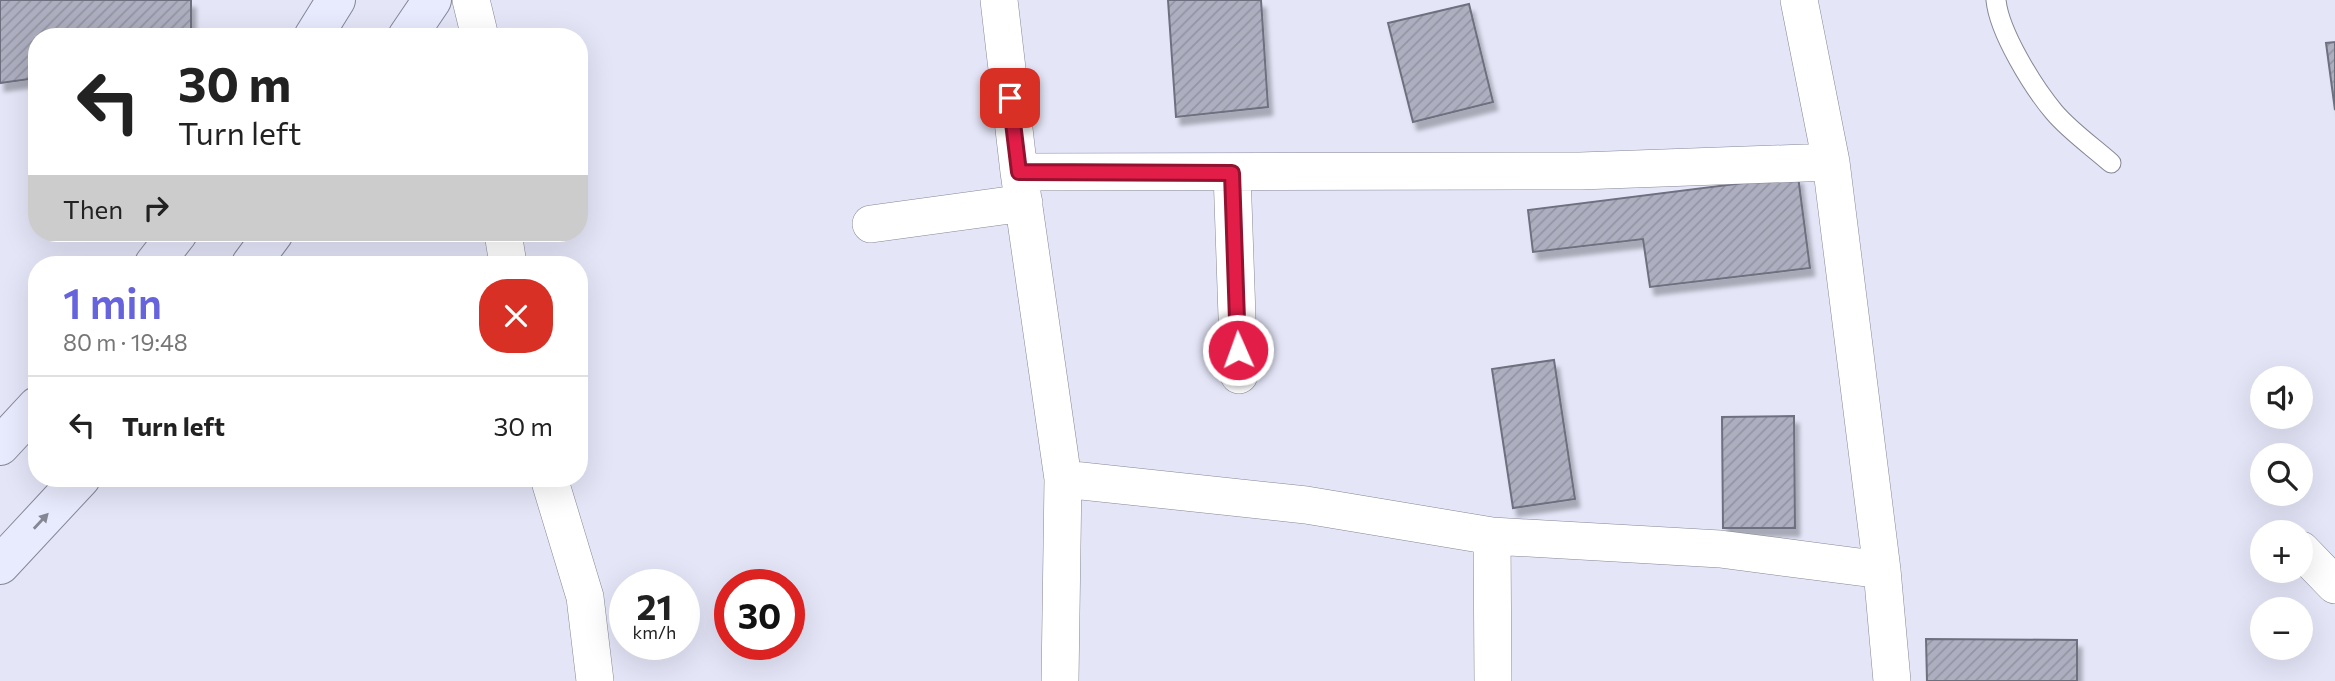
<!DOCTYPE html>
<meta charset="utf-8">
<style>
body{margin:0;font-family:Commissioner,sans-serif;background:#f2f2f2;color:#222;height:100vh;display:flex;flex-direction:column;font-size:26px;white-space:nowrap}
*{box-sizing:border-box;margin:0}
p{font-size:23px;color:#767676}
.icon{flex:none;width:38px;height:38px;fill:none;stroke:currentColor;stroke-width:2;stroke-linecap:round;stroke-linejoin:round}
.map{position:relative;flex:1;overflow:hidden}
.panel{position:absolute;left:28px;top:256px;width:560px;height:231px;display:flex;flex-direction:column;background:#fff;border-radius:28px;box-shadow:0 7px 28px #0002}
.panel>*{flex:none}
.top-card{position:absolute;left:28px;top:28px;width:560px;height:214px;border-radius:28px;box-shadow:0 7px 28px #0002;background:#fff;color:#222;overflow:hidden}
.tools{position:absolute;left:2250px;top:366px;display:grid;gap:14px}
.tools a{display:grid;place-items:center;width:63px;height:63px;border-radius:50%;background:#fff;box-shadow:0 7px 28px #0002;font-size:35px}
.speed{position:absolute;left:609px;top:569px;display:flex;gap:14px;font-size:35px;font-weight:700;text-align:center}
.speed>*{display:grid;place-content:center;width:91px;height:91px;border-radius:50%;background:#fff;box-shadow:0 7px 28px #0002;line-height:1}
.speed small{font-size:18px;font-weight:400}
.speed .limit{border:10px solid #d22;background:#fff;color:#111}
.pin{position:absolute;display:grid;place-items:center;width:60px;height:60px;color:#fff;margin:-30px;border-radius:14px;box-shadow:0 4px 10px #0006}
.me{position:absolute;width:77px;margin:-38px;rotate:358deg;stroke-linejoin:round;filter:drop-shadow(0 0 5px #0008)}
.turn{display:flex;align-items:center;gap:24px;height:147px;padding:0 35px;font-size:32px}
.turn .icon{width:91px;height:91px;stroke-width:2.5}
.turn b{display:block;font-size:49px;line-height:60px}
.then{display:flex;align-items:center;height:66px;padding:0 35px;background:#0003;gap:14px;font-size:26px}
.round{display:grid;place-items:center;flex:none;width:74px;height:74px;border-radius:28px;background:#f2f2f2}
.headline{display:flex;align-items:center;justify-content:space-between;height:119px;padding:0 35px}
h1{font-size:42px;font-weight:600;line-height:52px;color:#6763dc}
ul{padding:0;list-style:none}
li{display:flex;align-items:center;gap:21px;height:98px;padding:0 35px;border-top:2px solid #e0e0e0}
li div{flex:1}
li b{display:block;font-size:26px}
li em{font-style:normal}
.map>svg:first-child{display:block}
.building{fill:url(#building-hatch);stroke:#6e707f;stroke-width:2;filter:url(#shadow)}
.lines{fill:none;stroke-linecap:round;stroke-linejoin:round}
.lane-casing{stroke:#858797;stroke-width:21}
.street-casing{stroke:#858797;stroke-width:38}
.secondary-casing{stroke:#858797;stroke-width:40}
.lane{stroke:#fff;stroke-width:19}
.street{stroke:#fff;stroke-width:37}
.secondary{stroke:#e8eafd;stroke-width:38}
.oneway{fill:#858794}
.route-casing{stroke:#92132f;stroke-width:18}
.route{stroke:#e11d48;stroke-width:12}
</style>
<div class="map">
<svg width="2335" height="681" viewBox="0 0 2335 681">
<defs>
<pattern id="building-hatch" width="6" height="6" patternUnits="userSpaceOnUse" patternTransform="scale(1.75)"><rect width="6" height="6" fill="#adaebf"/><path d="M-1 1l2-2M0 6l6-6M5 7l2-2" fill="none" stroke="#9494a3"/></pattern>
<filter id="shadow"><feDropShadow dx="4.5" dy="8" stdDeviation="2" flood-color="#0004"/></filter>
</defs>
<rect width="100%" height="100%" fill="#e4e6f8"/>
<path class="building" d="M0,0H191V37H37V78L0,83Z
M1168,0H1261L1268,107L1176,117Z
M1469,4L1493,102L1413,122L1388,23Z
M2335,42V110L2326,43Z
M1798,176L1810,268L1650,287L1643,239L1533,252L1528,210Z
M1554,360L1575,499L1513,508L1492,369Z
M1794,416L1795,528H1723L1722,417Z
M1926,639L2077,640V681H1927Z"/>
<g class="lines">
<defs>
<path id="lane" d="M1996,0C1999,32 2033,87 2054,112C2070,131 2093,147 2111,163"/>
<path id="street" d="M471,0L480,37
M999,0L1019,172L1063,479L1060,681
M1799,0L1831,162L1882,570L1892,681
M1019,172L1580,171L1831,162
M1232,172L1239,375
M871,224L1024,203
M503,233L508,264
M549,478L585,597L595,681
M1063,479L1306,505L1492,536L1720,549L1882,570
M1492,536L1493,681
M2301,550L2335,585"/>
<path id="secondary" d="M313,37L336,0
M407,37L432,0
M154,264L178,233
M251,264L274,233
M0,446L37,406
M0,565L81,478"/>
</defs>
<use href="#lane" class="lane-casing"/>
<use href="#street" class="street-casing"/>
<use href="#secondary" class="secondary-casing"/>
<use href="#lane" class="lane"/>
<use href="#street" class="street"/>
<use href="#secondary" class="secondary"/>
</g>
<defs><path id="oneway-solid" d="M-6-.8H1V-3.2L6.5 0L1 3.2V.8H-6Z" transform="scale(1.75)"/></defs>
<use class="oneway" href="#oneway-solid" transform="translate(41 521) rotate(-47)"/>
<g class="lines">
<defs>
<path id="route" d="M1010,98L1019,172L1232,173L1238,350"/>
</defs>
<use href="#route" class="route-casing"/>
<use href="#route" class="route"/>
</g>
</svg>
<div class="tools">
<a><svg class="icon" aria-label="sound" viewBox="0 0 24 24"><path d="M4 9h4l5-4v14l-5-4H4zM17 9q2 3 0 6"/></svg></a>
<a><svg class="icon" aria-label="search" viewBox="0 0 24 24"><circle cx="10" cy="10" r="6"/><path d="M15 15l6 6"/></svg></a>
<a>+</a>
<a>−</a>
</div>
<div class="speed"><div>21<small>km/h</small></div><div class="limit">30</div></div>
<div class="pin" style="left:1010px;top:98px;background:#d93025"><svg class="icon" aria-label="arrive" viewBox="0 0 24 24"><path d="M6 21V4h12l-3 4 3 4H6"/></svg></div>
<svg class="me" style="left:1238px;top:350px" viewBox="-20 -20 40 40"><circle r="17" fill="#e11d48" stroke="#fff" stroke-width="3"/><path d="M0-11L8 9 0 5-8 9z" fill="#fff"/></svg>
<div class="top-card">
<div class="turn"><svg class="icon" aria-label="left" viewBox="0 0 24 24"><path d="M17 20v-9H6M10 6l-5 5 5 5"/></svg><div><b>30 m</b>Turn left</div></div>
<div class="then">Then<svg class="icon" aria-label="right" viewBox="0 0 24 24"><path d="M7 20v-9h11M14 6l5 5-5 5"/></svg></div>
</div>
<section class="panel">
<div class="headline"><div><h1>1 min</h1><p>80 m · 19:48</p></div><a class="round" style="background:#d93025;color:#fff"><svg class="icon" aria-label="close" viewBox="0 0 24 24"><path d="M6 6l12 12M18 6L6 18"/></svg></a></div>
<ul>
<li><svg class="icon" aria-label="left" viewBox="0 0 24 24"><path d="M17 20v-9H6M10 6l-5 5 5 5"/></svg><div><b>Turn left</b></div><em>30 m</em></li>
</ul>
</section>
</div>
